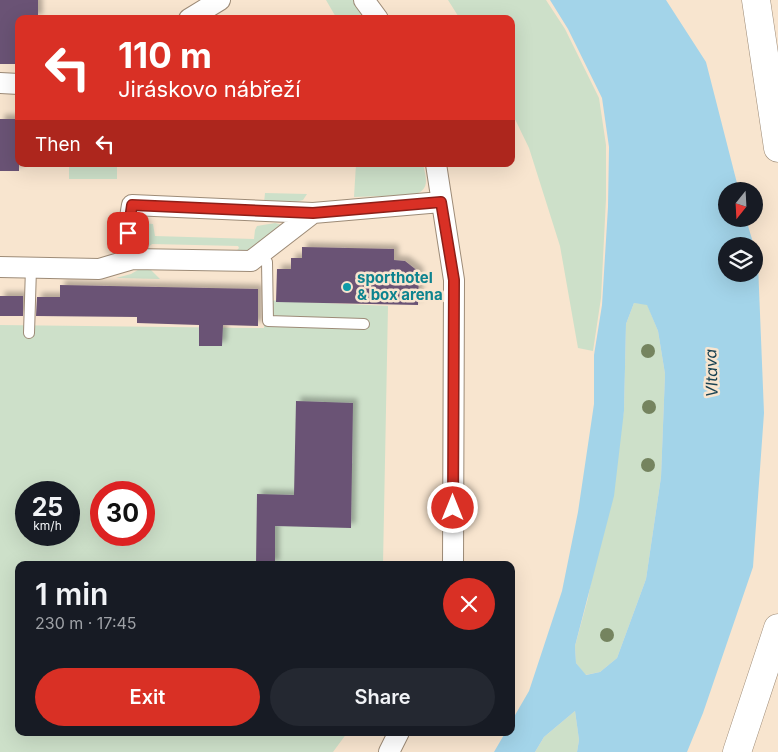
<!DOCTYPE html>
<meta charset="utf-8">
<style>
body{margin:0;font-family:Inter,sans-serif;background:#242831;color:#f1f3f6;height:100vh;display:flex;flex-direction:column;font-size:19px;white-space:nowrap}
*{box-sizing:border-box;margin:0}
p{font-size:16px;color:#9ea1a6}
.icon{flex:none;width:28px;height:28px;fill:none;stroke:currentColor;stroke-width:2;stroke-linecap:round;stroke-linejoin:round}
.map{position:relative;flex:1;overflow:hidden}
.details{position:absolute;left:15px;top:561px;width:500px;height:175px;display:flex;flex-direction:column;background:#171b24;border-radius:10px;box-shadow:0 5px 20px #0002}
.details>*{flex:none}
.hud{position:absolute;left:15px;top:15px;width:500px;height:152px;border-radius:10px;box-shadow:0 5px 20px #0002;background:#d93025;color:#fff;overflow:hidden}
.needle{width:32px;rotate:198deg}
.fabs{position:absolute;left:718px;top:182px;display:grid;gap:10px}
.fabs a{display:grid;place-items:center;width:45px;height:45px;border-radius:50%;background:#171b24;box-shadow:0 5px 20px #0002;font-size:25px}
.speed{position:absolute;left:15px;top:481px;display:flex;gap:10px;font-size:25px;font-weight:700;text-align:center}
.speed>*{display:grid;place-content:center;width:65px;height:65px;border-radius:50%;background:#171b24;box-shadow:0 5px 20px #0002;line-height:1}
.speed small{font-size:12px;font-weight:400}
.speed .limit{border:8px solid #d22;background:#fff;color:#111}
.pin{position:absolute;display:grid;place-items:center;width:42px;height:42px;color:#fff;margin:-21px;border-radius:10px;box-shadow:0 2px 8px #0006}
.me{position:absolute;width:55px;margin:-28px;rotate:0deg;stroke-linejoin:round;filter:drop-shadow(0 0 4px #0008)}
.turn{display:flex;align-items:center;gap:18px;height:105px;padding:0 20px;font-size:22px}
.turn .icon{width:65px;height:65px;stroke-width:2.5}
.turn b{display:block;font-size:35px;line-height:42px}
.then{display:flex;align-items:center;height:48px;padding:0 20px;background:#0003;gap:10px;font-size:19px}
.round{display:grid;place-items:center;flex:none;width:52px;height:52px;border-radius:26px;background:#242831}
.overview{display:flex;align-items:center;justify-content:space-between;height:85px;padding:0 20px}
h1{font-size:30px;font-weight:600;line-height:38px}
.primary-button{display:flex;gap:10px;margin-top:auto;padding:10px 20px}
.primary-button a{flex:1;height:58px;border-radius:30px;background:#d93025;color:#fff;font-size:20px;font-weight:600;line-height:58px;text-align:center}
.primary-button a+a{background:#242831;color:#f1f3f6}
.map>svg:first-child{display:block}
.green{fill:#cde0c9;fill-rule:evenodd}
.water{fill:#a3d4e9;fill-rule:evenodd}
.building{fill:#6a5374;filter:url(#shadow)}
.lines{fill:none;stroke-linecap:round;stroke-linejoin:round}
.service-casing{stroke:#9d8b77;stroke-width:12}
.minor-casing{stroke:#9d8b77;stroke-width:22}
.secondary-casing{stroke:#9d8b77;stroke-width:29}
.service{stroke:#fff;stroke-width:10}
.minor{stroke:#fff;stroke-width:20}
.secondary{stroke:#fff;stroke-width:28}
.tree{fill:#75845f}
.route-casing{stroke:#8d1f18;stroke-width:12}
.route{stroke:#d93025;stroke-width:9}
.culture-dot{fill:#0f9aa8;stroke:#f8e5cf;stroke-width:2}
.labels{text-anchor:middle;stroke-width:5;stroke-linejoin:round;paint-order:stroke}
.culture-label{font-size:15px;font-weight:bold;fill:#0d838f;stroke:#f8e5cf;text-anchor:start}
.water-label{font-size:16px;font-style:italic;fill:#194252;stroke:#f8e5cf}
</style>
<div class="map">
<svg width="778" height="752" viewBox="0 0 778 752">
<defs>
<filter id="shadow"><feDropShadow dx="4.5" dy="-4.5" stdDeviation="2.5" flood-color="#0004"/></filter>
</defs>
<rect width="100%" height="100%" fill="#f8e5cf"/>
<path class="green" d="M326,0H355L368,19H337Z
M448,0H546L565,29L599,98L606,145V199L601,298L593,351L578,348L560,246L529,148L511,111V19H460Z
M69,164H117V179H69Z
M356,164H423C426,178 431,190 413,195L354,197Z
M265,193L307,194L303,200L272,208L264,203Z
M144,223L153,224L155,236L254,239L255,230L257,226L275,223L283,225L270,244L231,257L239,248L238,246L152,244L139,255L129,240L134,231Z
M143,267L150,269L160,279L116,278L131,274Z
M264,300L388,306L383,565H19V732L347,733L333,752H0V325L264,328ZM26,492H69V535H26ZM101,492H144V535H101Z
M634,303L647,304L658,331L665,374L661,477L646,579L617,658L600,672L585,675L576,663L575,646L588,598L624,411L626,324Z
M575,711L579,740L577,752H535L544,737Z"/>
<path class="water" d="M550,0H666L706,62L739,191H726V219H746L754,246H726V274H754V247L758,264L764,413L753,567L703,713L687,752H577L579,740L575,711L544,737L535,752H494L505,733L511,732V722L529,691L562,591L578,512L594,404V355L602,305L608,207L609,147L602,98L568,29ZM634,303L647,305L658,331L665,374L661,477L646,579L617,658L600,672L586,675L576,663L575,646L614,496L624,411L626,324Z"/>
<path class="building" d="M0,0H38V19H19V64H0Z
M0,119H19V171H0Z
M302,247L394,249V260L405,261L419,272L418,305L276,302L277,269H291V258H302Z
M60,285L258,289V326L223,325L222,346H199V325L137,323V317L36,316L37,297H60Z
M0,296H23V316H0Z
M296,401L353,403L351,528L275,526V565H256L257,494L294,495Z"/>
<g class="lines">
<defs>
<path id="service" d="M261,253L267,262L268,321L364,324
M29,333L31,268"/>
<path id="minor" d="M364,0L378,19
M189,19L220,0
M0,83L19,84
M436,164L454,280L453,565
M133,259L125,248L132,205L313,213L441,202
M0,267L99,269L133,259L251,261L313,213
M389,752L399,732"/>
<path id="secondary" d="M756,0L778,148
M737,752L778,628"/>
</defs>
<use href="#service" class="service-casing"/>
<use href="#minor" class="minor-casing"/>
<use href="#secondary" class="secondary-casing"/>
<use href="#service" class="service"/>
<use href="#minor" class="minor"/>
<use href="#secondary" class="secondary"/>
</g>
<g class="tree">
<circle cx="648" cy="351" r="7"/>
<circle cx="649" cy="407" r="7"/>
<circle cx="648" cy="465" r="7"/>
<circle cx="607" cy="635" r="7"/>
</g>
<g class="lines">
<defs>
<path id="route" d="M128,233L132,205L313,213L441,202L454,280L453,508"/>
</defs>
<use href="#route" class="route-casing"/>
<use href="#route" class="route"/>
</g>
<circle class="culture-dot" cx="347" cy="287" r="5"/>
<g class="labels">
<g class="culture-label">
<text x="357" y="283">sporthotel<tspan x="357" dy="17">&amp; box arena</tspan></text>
</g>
<g class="water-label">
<text transform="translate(711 373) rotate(-92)" y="6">Vltava</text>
</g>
</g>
</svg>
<div class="fabs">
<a><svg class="needle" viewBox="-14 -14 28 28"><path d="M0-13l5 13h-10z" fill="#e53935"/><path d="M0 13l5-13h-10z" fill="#9ea1a6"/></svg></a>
<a><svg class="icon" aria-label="layers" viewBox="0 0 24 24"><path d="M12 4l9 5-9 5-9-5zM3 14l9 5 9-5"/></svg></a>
</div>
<div class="speed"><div>25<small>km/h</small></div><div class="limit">30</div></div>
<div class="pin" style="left:128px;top:233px;background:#d93025"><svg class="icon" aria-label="arrive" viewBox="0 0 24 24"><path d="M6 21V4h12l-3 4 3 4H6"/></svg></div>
<svg class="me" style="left:453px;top:508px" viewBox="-20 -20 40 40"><circle r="17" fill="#d93025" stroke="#fff" stroke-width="3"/><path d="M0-11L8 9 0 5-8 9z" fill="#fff"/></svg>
<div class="hud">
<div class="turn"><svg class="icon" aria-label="left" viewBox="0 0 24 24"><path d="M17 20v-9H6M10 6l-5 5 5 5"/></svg><div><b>110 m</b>Jiráskovo nábřeží</div></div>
<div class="then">Then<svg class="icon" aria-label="left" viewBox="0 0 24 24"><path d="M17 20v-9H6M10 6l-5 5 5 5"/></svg></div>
</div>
<section class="details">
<div class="overview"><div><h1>1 min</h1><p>230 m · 17:45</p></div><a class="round" style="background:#d93025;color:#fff"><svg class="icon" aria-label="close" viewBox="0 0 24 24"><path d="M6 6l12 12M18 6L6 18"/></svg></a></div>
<div class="primary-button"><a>Exit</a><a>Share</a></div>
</section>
</div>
